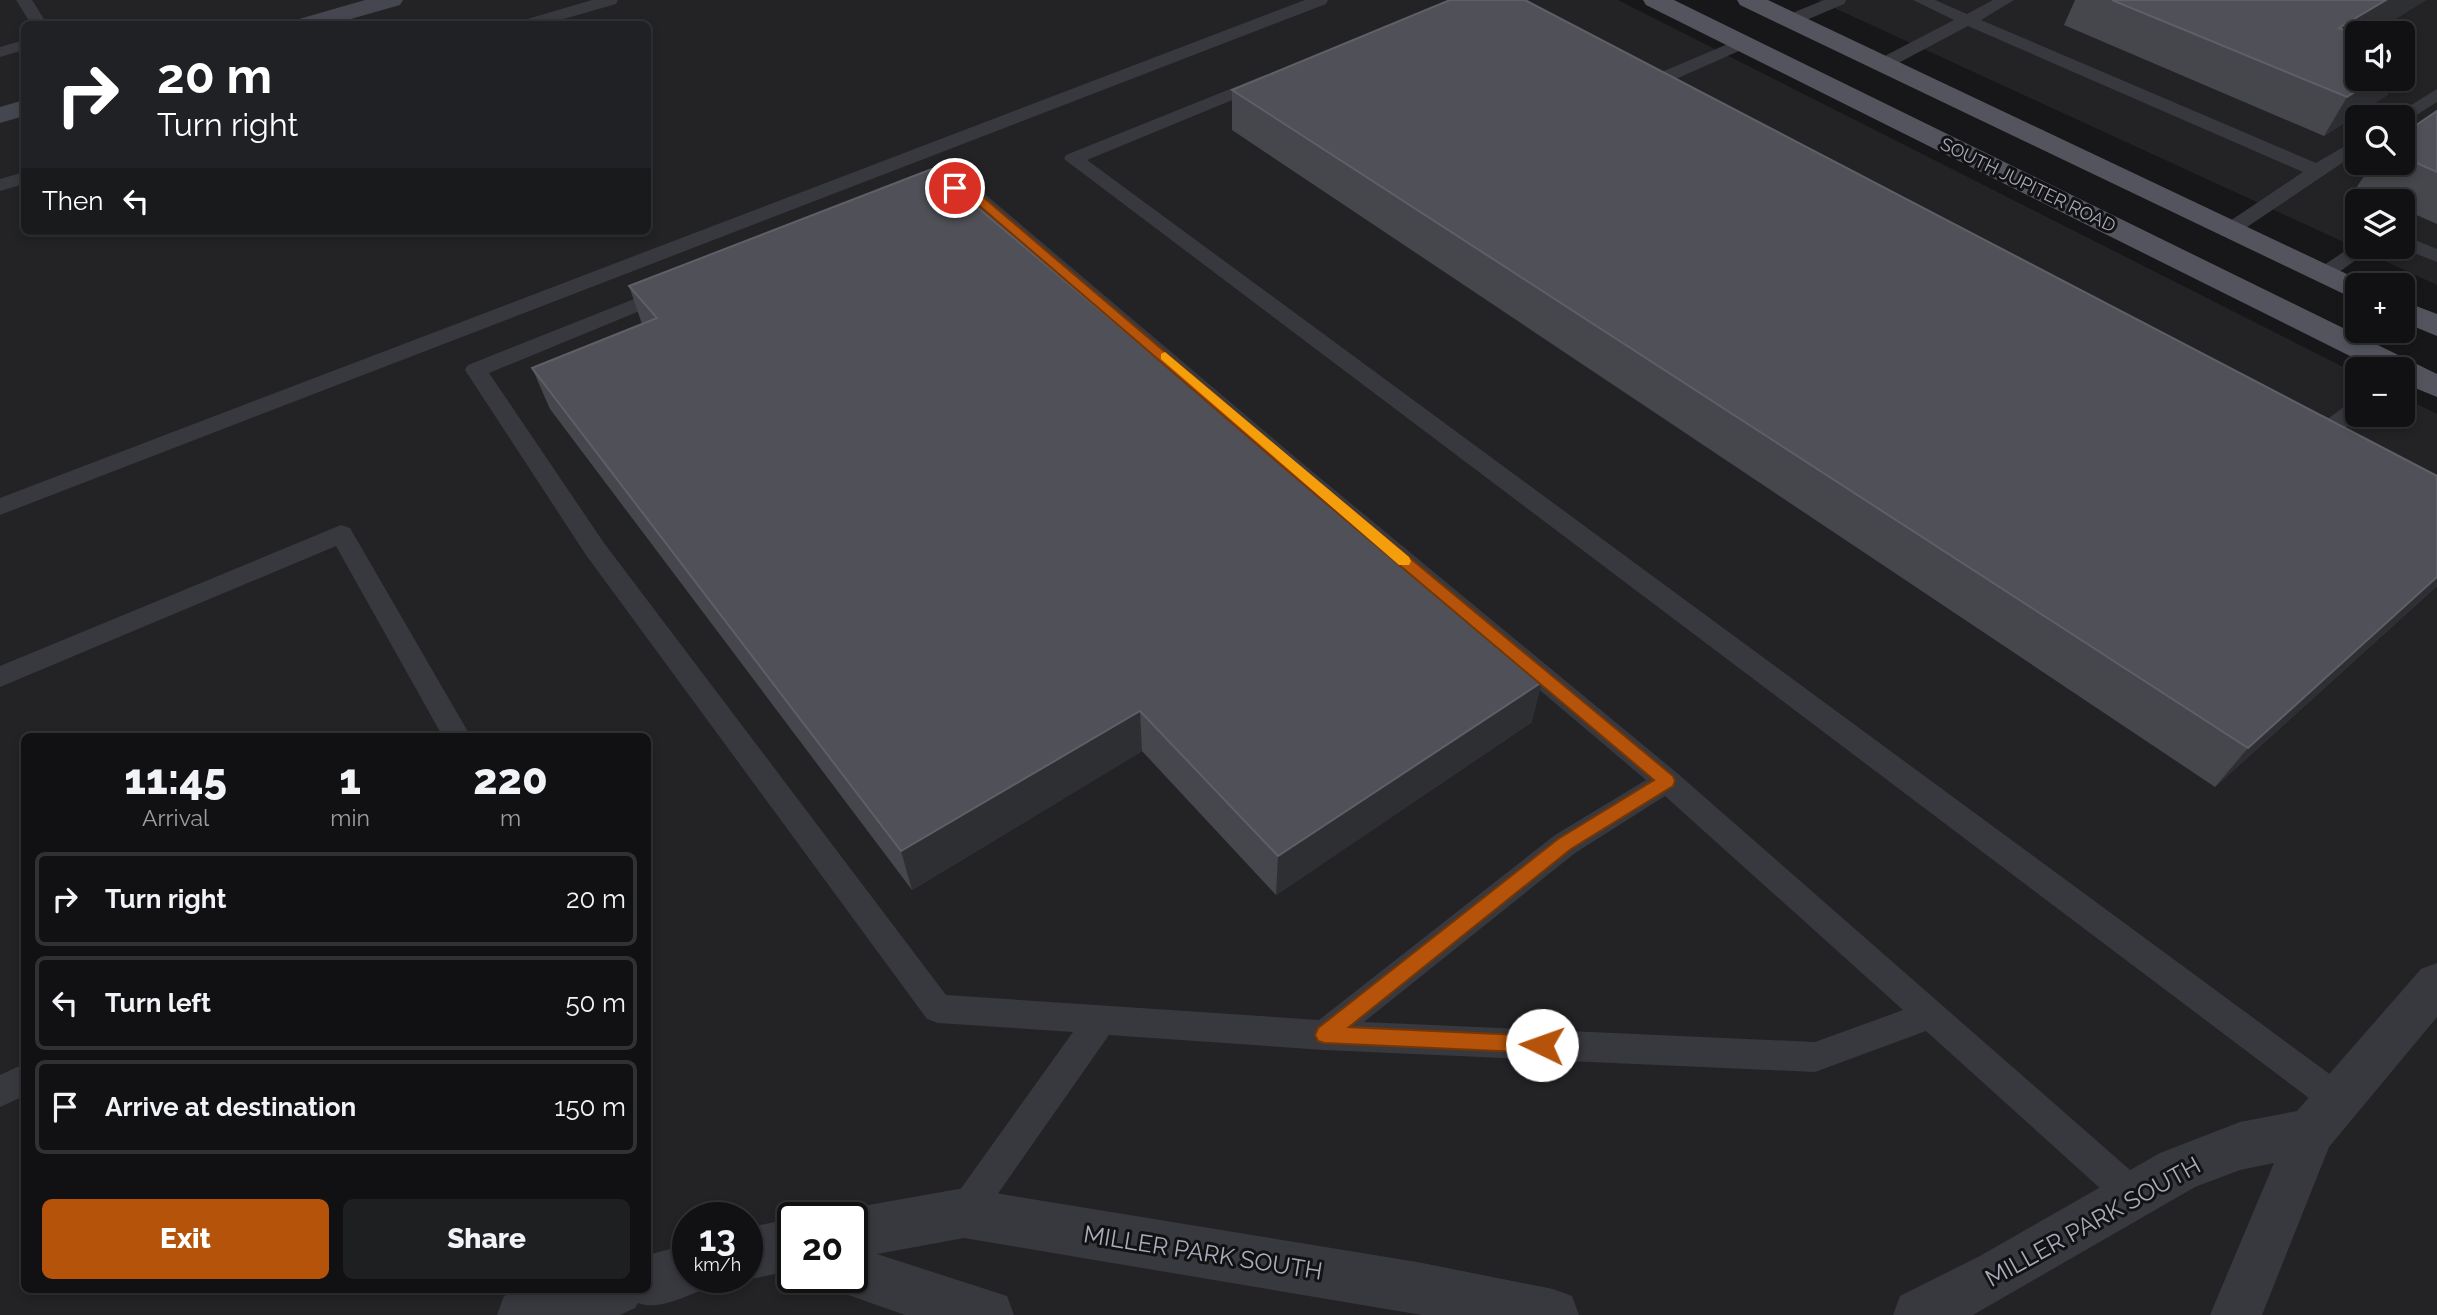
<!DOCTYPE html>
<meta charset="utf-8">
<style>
body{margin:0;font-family:Raleway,sans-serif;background:#1e1f21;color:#f1f3f6;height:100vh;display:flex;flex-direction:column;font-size:26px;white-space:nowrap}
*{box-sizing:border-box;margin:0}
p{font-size:23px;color:#9c9da0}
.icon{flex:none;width:38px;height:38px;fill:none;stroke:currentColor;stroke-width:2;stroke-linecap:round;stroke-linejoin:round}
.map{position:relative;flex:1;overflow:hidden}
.drawer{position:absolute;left:21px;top:733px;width:630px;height:560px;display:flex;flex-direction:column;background:#111113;border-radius:10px;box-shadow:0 4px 10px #0003,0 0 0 2px #303133}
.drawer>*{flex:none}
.hud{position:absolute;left:21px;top:21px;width:630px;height:214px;border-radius:10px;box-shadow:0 4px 10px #0003,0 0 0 2px #303133;background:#202124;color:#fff;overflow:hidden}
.buttons{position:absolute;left:2345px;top:21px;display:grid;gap:14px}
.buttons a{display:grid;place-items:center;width:70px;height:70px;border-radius:10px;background:#111113;box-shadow:0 4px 10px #0003,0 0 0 2px #303133;font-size:35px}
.speed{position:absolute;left:672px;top:1202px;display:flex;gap:14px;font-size:35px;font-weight:700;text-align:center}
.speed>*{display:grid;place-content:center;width:91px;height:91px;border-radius:50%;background:#111113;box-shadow:0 4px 10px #0003,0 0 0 2px #303133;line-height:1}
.speed small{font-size:18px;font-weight:400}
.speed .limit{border:4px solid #111;border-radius:10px;background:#fff;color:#111}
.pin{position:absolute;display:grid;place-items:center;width:60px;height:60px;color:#fff;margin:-30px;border:4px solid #fff;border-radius:50%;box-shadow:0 2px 7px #0007}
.me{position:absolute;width:77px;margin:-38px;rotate:273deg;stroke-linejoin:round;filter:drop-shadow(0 0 5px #0008)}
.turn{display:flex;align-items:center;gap:24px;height:147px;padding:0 21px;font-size:32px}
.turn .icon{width:91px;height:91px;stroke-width:2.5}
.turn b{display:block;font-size:49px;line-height:60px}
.then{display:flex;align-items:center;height:66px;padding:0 21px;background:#0003;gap:14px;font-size:26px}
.eta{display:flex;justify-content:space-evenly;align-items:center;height:119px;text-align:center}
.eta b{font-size:42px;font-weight:800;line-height:49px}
.action{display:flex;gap:14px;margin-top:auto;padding:14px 21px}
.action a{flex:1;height:80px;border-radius:10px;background:#b45309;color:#fff;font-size:28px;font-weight:800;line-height:80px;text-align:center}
.action a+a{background:#1e1f21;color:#f1f3f6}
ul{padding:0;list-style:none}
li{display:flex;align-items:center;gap:21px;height:94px;margin:0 14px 10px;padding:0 7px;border:4px solid #303133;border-radius:10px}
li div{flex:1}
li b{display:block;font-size:26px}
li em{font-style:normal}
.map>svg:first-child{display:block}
.built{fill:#232326;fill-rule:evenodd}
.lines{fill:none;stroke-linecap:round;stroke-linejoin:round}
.lane{fill:#38383f;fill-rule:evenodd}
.street{fill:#38383f;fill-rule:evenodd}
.secondary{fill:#45464f;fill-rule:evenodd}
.primary{fill:#53545e;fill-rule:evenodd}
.wall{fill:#45474c}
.shaded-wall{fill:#2e2f33}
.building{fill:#505158;stroke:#5e5f67;stroke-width:2}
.route{fill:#b45309;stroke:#753606;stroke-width:2}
.slow{fill:#f59e0b}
.labels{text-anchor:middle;stroke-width:6;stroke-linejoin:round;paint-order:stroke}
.far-street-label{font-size:18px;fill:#a8abba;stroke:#121214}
.near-street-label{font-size:24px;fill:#a8abba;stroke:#121214}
</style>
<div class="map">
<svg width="2437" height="1315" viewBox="0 0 2437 1315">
<rect width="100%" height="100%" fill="#171719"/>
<path class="built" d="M0,0H1618L2357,374V415H2403V397L2437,414V1315H0ZM24,24H648V231H24ZM24,737H648V1290H24ZM688,1218H747V1278H688ZM793,1218H852V1278H793Z
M1817,0H2437V285ZM2357,33H2403V79H2357ZM2357,117H2403V163H2357ZM2357,201H2403V247H2357Z"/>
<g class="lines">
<path class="lane" d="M16,0H32L47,24H31Z
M592,0H618L616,4L546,24H522L524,20Z
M1305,0H1328L1326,4L0,515V498Z
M1824,0H1846L1844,4L1797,24L1791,25L1783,20L1785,16Z
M1913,0H1935L1967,14L1993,0H2014L1981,20L2316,163L2357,139V153L2238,233H2224L2221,229L2224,225L2303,172L1968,26L1889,68H1877L1874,64L1877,60L1954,20Z
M1742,38L1751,43L1748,47L1669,82H1657L1654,78L1657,74Z
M24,40V50L0,57V47Z
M1265,75L1271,76L1274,80L1271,84L1087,160L2350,1089L2354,1100L2350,1111L2338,1115L2326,1111L1064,159L1066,155Z
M2437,89V102L2407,121L2403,122V117H2392Z
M24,172V184L0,191V179Z
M938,177L979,189L1302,463L1677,773L2146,1184L2151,1196L2146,1208L2134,1213L2122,1208L1926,1031L1815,1072L1324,1050L1109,1035L976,1225L964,1230L952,1225L947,1213L952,1201L1073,1032L938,1023L927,1019L586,555L465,370L468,365L662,288H676L679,292L676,296L489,373L604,543L946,995L1319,1020L1555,835L1646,780L1286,475L965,197L939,189L919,197L909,191L912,187ZM1665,796L1903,1010L1815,1042L1364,1022L1575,853Z
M2403,235L2437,249V262L2399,247H2403Z
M2357,243V247H2374L2332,277H2318L2315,273L2318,269Z
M2357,401V415H2363L2338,433L2330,436L2298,420L2295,415L2298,410L2306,408L2329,418L2349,403Z
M341,525L350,528L471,737H443L336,546L0,687V666Z
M24,1064V1096L0,1107V1075Z"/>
<path class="street" d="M2437,963V1017L2329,1147L2262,1315H2210L2274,1163L2240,1170L2195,1187L1973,1315H1893L1900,1296L1980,1256L2160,1153L2240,1122L2297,1111L2421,969Z
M964,1188L1417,1262L1553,1289L1572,1296L1579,1315H1422L964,1238L877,1254L1007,1296L1014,1315H905L834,1290L828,1278H852V1218H833L834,1215L852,1208Z
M793,1218V1270L747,1280L742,1278H747V1228Z
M688,1244V1278H711L706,1288C687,1296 658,1311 638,1303L635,1308L620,1315H497L504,1296L520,1290H648V1255Z"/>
<path class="secondary" d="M365,0H403L400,5L333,24H296L299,19Z
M24,100V116L0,123V107Z"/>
<path class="primary" d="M1643,0H1674L2437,374V397L2403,383V369H2376L1646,5Z
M1737,0H1768L2370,285H2357V298L2346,295L1740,5Z
M2403,301L2437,314V336L2403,322Z"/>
</g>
<path class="wall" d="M2075,0H2426L2372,33H2357V79H2397L2387,95L2324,136L2064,25Z
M1232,90L2437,586L2215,787L1232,130Z
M2437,111V224L2403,209V201H2385L2356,188L2373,163H2403V134Z
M629,286L1532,722L1276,895L1142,751L912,890L550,409L532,368L642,324Z"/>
<path class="shaded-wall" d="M2386,0H2426L2372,33H2357V42L2339,28Z
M2411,56L2403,69V61Z
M2375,79H2397L2387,95L2324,136L2347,97Z
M2437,577V586L2215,787L2248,748Z
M1542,682L1532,722L1276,895L1278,856Z
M1140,711L1142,751L912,890L901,851Z"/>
<path class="building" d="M1450,0H1525L2437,476V577L2248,748L1232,90Z
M2112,0H2386L2339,28L2357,35V79H2375L2347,97Z
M2403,53L2411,56L2403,61Z
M2437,111V172L2403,157V134Z
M932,169L1542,682L1278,856L1140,711L901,851L532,368L657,318L629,286Z"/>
<path class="route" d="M955,185L976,191L1299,466L1673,776L1675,781L1673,786L1571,849L1349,1027L1542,1036L1549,1038L1552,1045L1549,1051L1542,1053L1324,1043L1318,1041L1315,1035L1318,1028L1558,839L1654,780L1289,472L968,196L951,191V186Z"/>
<path class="slow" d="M1165,352L1409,557L1411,561L1409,565H1399L1161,359V354Z"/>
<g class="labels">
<g class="far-street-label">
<text transform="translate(2028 185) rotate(26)" y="6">SOUTH JUPITER ROAD</text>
</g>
<g class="near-street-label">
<text transform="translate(2093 1222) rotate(-29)" y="8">MILLER PARK SOUTH</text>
<text transform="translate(1203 1253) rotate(9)" y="8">MILLER PARK SOUTH</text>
</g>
</g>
</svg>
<div class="buttons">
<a><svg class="icon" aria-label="sound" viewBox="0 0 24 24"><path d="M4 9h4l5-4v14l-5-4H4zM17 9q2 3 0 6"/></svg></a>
<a><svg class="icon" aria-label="search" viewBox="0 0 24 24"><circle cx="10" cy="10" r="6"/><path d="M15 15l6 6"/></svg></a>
<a><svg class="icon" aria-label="layers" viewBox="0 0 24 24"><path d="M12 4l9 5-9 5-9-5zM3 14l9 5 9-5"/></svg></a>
<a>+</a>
<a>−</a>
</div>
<div class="speed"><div>13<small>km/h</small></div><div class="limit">20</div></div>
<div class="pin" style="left:955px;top:188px;background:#d93025"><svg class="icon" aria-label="arrive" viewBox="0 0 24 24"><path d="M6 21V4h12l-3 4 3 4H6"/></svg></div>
<svg class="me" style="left:1542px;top:1045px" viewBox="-20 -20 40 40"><circle r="19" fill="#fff"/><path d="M0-13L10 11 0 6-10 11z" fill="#b45309"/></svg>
<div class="hud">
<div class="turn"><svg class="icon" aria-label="right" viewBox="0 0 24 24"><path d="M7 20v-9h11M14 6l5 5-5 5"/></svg><div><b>20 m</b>Turn right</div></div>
<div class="then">Then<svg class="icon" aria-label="left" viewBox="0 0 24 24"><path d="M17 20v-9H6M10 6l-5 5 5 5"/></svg></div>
</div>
<section class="drawer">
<div class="eta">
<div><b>11:45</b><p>Arrival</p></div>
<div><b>1</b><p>min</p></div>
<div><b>220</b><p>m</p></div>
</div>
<ul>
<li><svg class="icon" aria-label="right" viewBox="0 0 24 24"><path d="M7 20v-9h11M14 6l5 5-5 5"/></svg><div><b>Turn right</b></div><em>20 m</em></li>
<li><svg class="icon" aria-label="left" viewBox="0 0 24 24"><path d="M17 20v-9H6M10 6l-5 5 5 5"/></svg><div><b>Turn left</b></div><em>50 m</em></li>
<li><svg class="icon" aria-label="arrive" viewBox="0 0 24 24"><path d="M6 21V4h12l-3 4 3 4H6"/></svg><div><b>Arrive at destination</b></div><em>150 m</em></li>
</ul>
<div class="action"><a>Exit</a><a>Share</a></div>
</section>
</div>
